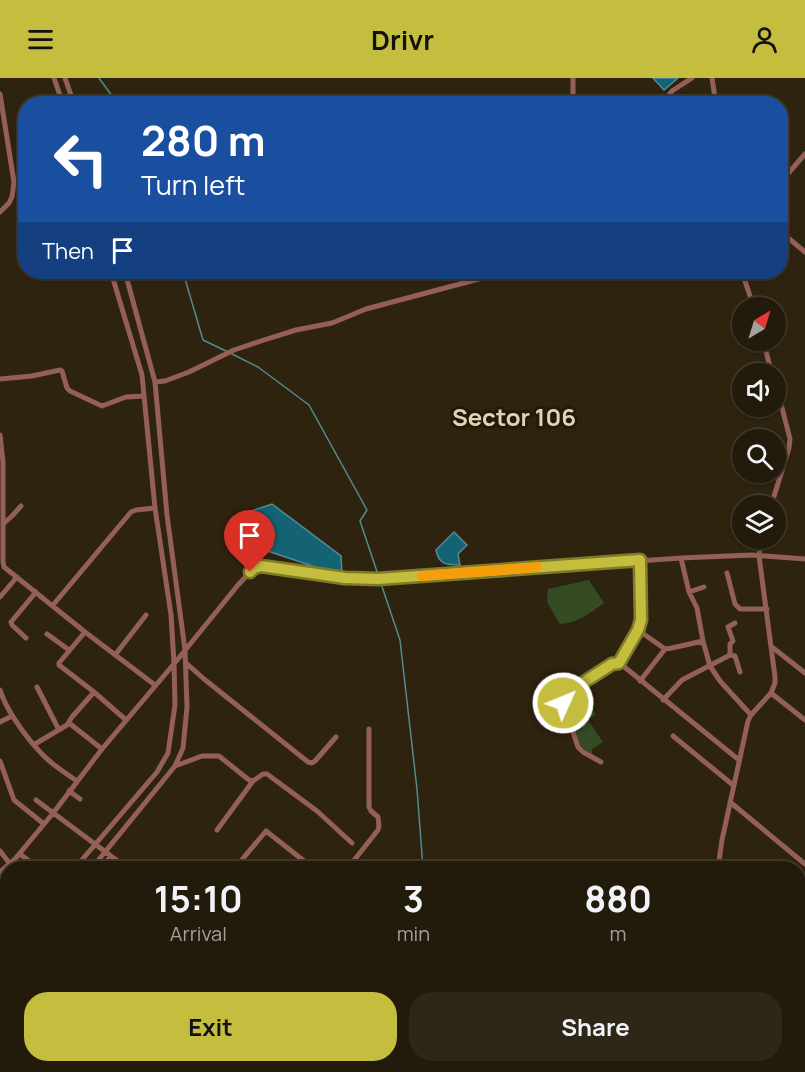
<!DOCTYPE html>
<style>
body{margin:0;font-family:Manrope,sans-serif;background:#2e2718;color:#f1f3f6;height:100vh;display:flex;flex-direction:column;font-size:22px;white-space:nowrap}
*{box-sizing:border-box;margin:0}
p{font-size:20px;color:#a2a19c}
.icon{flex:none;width:33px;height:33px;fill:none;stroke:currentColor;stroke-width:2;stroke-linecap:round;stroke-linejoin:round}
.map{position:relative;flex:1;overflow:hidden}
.side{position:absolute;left:0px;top:783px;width:806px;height:212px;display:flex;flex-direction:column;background:#221a0a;border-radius:24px 24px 0 0;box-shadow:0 2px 4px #0004,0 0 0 2px #3f382b}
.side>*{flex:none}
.banner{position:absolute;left:18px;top:18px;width:770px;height:183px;border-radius:24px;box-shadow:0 2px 4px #0004,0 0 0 2px #3f382b;background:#1a4fa0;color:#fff;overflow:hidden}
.needle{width:39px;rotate:38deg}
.tools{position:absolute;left:732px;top:219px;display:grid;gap:12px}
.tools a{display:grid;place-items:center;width:54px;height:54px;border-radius:50%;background:#221a0a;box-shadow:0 2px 4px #0004,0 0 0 2px #3f382b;font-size:30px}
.pin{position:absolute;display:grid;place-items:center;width:51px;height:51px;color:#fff;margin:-62px -26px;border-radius:50% 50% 50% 0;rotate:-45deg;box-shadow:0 0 6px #0007}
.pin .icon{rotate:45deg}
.me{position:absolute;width:66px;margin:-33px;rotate:46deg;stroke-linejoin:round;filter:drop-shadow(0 0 4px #0008)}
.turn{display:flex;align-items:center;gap:21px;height:126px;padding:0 24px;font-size:27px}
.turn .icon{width:78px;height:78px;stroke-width:2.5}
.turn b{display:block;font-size:42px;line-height:51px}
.then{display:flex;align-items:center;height:57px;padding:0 24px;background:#0003;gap:12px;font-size:22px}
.eta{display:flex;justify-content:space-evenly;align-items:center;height:102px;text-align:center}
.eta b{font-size:36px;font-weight:700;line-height:42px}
.primary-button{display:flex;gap:12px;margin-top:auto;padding:12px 24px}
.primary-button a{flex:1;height:69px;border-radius:24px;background:#c4bd3e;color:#111;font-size:24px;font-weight:700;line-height:69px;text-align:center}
.primary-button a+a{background:#2e2718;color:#f1f3f6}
header{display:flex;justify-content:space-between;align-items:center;height:78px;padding:0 24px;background:#c4bd3e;color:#111;font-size:27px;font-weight:700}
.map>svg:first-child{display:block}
.green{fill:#344b24}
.water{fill:#146374;stroke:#558a92;stroke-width:1.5}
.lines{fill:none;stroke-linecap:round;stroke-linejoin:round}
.stream{stroke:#558a92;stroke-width:1.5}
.minor{stroke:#935f57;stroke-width:5}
.route-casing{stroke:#7f7b28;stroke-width:15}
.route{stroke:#c4bd3e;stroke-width:10}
.slow{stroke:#f59e0b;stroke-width:10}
.labels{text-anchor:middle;stroke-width:6;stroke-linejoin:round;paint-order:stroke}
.district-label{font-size:24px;font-weight:bold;fill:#e1d3b9;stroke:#241a05}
</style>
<header><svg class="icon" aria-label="menu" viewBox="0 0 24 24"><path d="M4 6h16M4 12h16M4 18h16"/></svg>Drivr<svg class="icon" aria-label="person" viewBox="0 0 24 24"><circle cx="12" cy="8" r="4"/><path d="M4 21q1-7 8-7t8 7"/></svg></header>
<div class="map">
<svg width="805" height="994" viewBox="0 0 805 994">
<rect width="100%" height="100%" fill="#2e230e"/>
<path class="green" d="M589,502L604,525C590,535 578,545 560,546L547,524L548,511Z
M578,614L579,624L587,618L596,637L588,642L603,664L592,671V676C580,670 577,664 574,652L583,644L578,640L567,620Z
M289,987H332L337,994H284Z"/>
<path class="water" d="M653,0H678L664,12Z
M272,426L341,478L342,498L244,465L233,439Z
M454,454L467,467L458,476L460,487C447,487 439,487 436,472Z"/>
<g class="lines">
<path class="stream" d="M99,0L118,26
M183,194L203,262L228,274
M232,276L258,289L309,327L367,432L360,443L400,562L417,711L423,790
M593,987L602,994"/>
<path class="minor" d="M54,0L63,26
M65,0L74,26
M573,0V26
M712,0L716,26
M0,16L14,104L12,119L9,125L0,134
M662,26L672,13L692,0
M780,105L805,76
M780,153L805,174
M690,194L699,200L705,199L709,194
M742,194L754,230
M763,262L772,296
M0,301L32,298L60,292L62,293L67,310L70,313L102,328L126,319L144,318
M155,304L165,303L189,294L234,272L264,262L296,252L332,245L366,231L505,194
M0,357L3,384V484L4,489L85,554L155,607
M771,428L789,370L790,361L776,306
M3,446L12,438L21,428
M681,480L689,514L697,530L703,563L710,588L720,603L751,637
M727,495L735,526L740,531H767
M689,514L704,509
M0,519L17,499
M53,527L131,434L136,432L155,430
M638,552L665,571L672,570L703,563
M85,554L59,585V587L94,614L126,642
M47,556L69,572
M26,560L12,547L11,544L36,514
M772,569L805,595
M115,577L146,537
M730,577V566L733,563L728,549L735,545
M186,585L204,601L308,684L312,685L315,683L336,659
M619,585L638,552L641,542L640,482
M640,603L665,571
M37,609L59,652
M0,612C7,635 34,671 53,686C61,692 69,698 77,703
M771,615L805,642
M663,622L682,602L730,577L735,578L740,594
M0,644L12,638
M69,645L102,671
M673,658L733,707
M35,666L67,647L72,639L94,614
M0,683L14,722L44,746
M601,684L583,674L578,669L562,622L565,617L616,585L622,587L739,682
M175,688L202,678H219L249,702L253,703L263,696H267L317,733L352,765
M69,713L80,721
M36,722L127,790
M730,724L805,786
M217,752L253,703
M0,773L10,786
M20,776L38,790
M75,790L157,694L168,675L175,627L174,585L171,537L155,430L142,297L111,194
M92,790L175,688L183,670L187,629L185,572L167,437L155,304L125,194
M101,790L111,778
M235,790L266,753L313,790
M348,790L378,752L379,748L378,739L371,733L369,729V651
M718,790L722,762L748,643L751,637L771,615L775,605V599L759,478L761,460
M0,794L15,781L54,734L102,671L178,581L238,507L254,490L261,488L270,489L352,501H387L681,480L752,477L805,481
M0,884L8,874
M0,903L8,894
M0,968L6,994
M612,987L621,994
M686,994L688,987"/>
</g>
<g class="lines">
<defs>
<path id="route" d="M250,494L254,490L261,488L345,500L378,501L640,482L641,542L638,552L619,585L612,586L564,617L563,625"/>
</defs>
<use href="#route" class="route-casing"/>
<use href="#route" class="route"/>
<path class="slow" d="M422,498L537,489"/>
</g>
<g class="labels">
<g class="district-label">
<text x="514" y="348">Sector 106</text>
</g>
</g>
</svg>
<div class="tools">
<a><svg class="needle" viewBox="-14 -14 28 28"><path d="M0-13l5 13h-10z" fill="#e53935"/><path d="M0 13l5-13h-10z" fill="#a2a19c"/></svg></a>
<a><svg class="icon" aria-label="sound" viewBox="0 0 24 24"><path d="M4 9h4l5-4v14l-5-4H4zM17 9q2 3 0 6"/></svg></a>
<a><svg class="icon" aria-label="search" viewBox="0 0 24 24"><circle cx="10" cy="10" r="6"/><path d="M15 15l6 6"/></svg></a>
<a><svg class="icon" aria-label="layers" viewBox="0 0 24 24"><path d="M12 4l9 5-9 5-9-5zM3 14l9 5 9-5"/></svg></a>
</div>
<div class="pin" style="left:250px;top:494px;background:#d93025"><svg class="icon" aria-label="arrive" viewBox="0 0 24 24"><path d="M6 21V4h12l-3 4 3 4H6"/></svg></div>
<svg class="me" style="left:563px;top:625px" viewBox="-20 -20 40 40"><circle r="17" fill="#c4bd3e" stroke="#fff" stroke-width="3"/><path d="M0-11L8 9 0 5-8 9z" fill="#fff"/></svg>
<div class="banner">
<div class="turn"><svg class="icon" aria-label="left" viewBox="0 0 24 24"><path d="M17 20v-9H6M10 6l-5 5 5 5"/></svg><div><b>280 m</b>Turn left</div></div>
<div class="then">Then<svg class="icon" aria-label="arrive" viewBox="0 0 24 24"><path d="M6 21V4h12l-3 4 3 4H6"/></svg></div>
</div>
<section class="side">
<div class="eta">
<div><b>15:10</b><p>Arrival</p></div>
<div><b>3</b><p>min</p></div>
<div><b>880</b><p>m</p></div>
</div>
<div class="primary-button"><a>Exit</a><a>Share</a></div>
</section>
</div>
